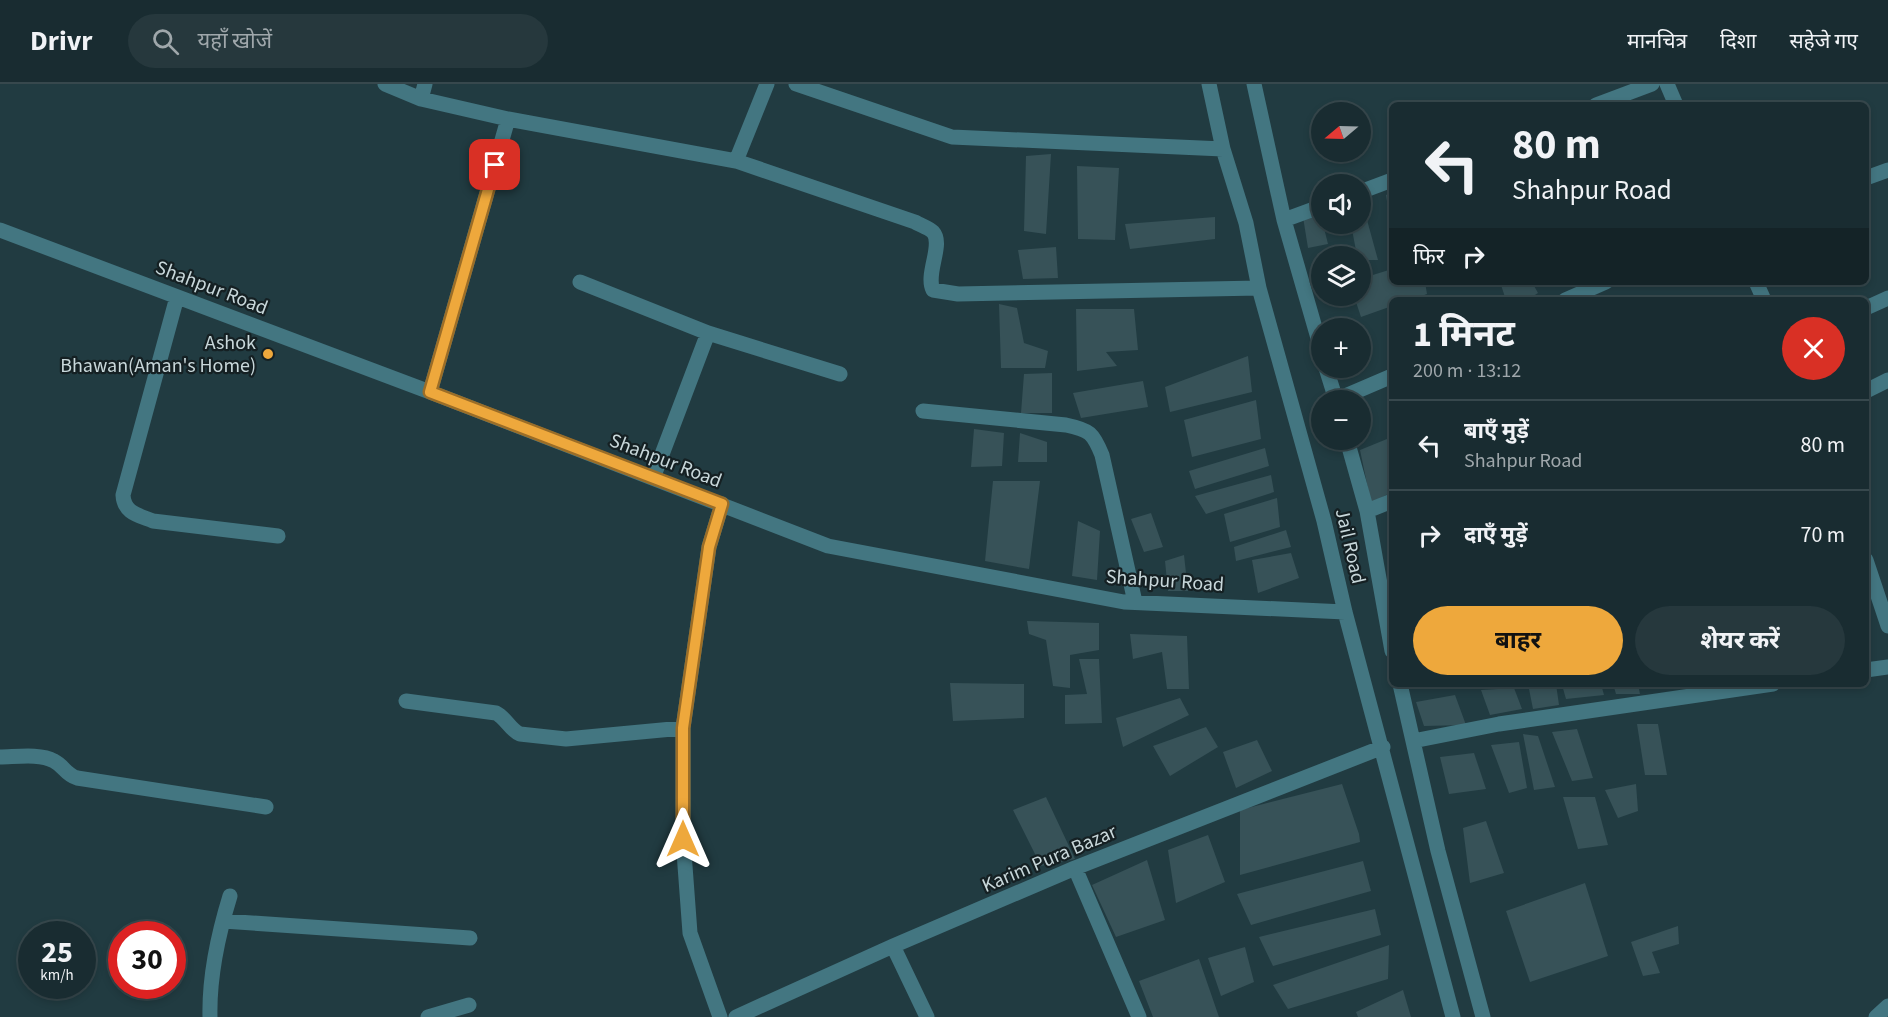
<!DOCTYPE html>
<html lang="hi">
<meta charset="utf-8">
<style>
body{margin:0;font-family:"Source Sans 3","Noto Sans Devanagari",sans-serif;background:#26383d;color:#f1f3f6;height:100vh;display:flex;flex-direction:column;font-size:22px;white-space:nowrap}
*{box-sizing:border-box;margin:0}
p{font-size:20px;color:#9fa7ab}
.icon{flex:none;width:33px;height:33px;fill:none;stroke:currentColor;stroke-width:2;stroke-linecap:round;stroke-linejoin:round}
.map{position:relative;flex:1;overflow:hidden}
.drawer{position:absolute;left:1389px;top:213px;width:480px;height:390px;display:flex;flex-direction:column;background:#192c31;border-radius:9px;box-shadow:0 3px 9px #0003,0 0 0 2px #37484d}
.drawer>*{flex:none}
.banner{position:absolute;left:1389px;top:18px;width:480px;height:183px;border-radius:9px;box-shadow:0 3px 9px #0003,0 0 0 2px #37484d;background:#192c31;color:#f1f3f6;overflow:hidden}
.needle{width:39px;rotate:251deg}
.tools{position:absolute;left:1311px;top:18px;display:grid;gap:12px}
.tools a{display:grid;place-items:center;width:60px;height:60px;border-radius:50%;background:#192c31;box-shadow:0 3px 9px #0003,0 0 0 2px #37484d;font-size:30px}
.speed{position:absolute;left:18px;top:837px;display:flex;gap:12px;font-size:30px;font-weight:700;text-align:center}
.speed>*{display:grid;place-content:center;width:78px;height:78px;border-radius:50%;background:#192c31;box-shadow:0 3px 9px #0003,0 0 0 2px #37484d;line-height:1}
.speed small{font-size:15px;font-weight:400}
.speed .limit{border:9px solid #d22;background:#fff;color:#111}
.pin{position:absolute;display:grid;place-items:center;width:51px;height:51px;color:#fff;margin:-26px;border-radius:12px;box-shadow:0 3px 9px #0006}
.me{position:absolute;width:66px;margin:-33px;rotate:0deg;stroke-linejoin:round;filter:drop-shadow(0 0 4px #0008)}
.turn{display:flex;align-items:center;gap:21px;height:126px;padding:0 24px;font-size:27px}
.turn .icon{width:78px;height:78px;stroke-width:2.5}
.turn b{display:block;font-size:42px;line-height:51px}
.then{display:flex;align-items:center;height:57px;padding:0 24px;background:#0003;gap:12px;font-size:22px}
.round{display:grid;place-items:center;flex:none;width:63px;height:63px;border-radius:32px;background:#26383d}
.headline{display:flex;align-items:center;justify-content:space-between;height:102px;padding:0 24px}
h1{font-size:36px;font-weight:700;line-height:45px}
.action{display:flex;gap:12px;margin-top:auto;padding:12px 24px}
.action a{flex:1;height:69px;border-radius:36px;background:#eea83c;color:#111;font-size:24px;font-weight:700;line-height:69px;text-align:center}
.action a+a{background:#26383d;color:#f1f3f6}
ul{padding:0;list-style:none}
li{display:flex;align-items:center;gap:18px;height:90px;padding:0 24px;border-top:2px solid #37484d}
li div{flex:1}
li b{display:block;font-size:22px}
li em{font-style:normal}
header{display:flex;align-items:center;gap:36px;box-sizing:border-box;height:84px;padding:0 30px;background:#192c31;border-bottom:2px solid #37484d}
header strong{font-size:28px}
nav{display:flex;gap:33px;margin-inline-start:auto;font-size:21px}
.search{width:420px;height:54px;background:#26383d;display:flex;align-items:center;gap:15px;box-sizing:border-box;padding:0 21px;border-radius:33px;color:#9fa7ab;font-size:22px}
.map>svg:first-child{display:block}
.building{fill:#375258}
.lines{fill:none;stroke-linecap:round;stroke-linejoin:round}
.minor{stroke:#437681;stroke-width:15}
.route-casing{stroke:#9b6d27;stroke-width:15}
.route{stroke:#eea83c;stroke-width:10}
.poi-dot{fill:#eea83c;stroke:#152023;stroke-width:2}
.labels{text-anchor:middle;stroke-width:4.5;stroke-linejoin:round;paint-order:stroke}
.street-label{font-size:20px;fill:#c8d7da;stroke:#152023}
.poi-label{font-size:20px;fill:#c8d7da;stroke:#152023;text-anchor:end}
</style>
<header>
<strong>Drivr</strong>
<div class="search"><svg class="icon" aria-label="search" viewBox="0 0 24 24"><circle cx="10" cy="10" r="6"/><path d="M15 15l6 6"/></svg>यहाँ खोजें</div>
<nav><a>मानचित्र</a><a>दिशा</a><a>सहेजे गए</a></nav>
</header>
<div class="map">
<svg width="1888" height="933" viewBox="0 0 1888 933">
<rect width="100%" height="100%" fill="#213b41"/>
<path class="building" d="M1051,70L1046,150L1024,147L1026,72Z
M1077,82L1119,84L1115,156L1078,155Z
M1392,108V142L1391,143L1386,111Z
M1360,125H1364L1378,176H1360V172H1357L1351,140H1360Z
M1321,130L1322,140H1323L1328,160L1308,164L1303,133Z
M1215,133V155L1130,165L1125,140Z
M1056,163L1058,194L1023,195L1018,166Z
M1392,185V198H1425L1427,210L1410,216H1392V222L1361,233L1354,212H1360V195Z
M1500,198H1532L1538,209L1527,216H1506Z
M999,220L1017,224L1024,259L1048,267L1045,284H1001Z
M1076,225H1134L1138,266L1106,268L1117,282L1077,287Z
M1392,229V248H1391L1387,231Z
M1248,272L1252,308L1170,328L1165,303Z
M1052,289V329H1021L1024,290Z
M1143,297L1148,323L1081,334L1073,309Z
M1256,316L1261,355L1192,373L1184,336Z
M974,345L1004,349L1002,382L971,383Z
M1020,349L1047,358V378H1018Z
M1387,355L1392,408L1371,419L1360,366Z
M1265,364L1269,382L1195,405L1189,387Z
M1271,391L1274,408L1206,430L1195,412Z
M993,397H1040L1029,485L985,477Z
M1277,414L1280,443L1230,458L1224,430Z
M1151,429L1163,463L1144,468L1131,435Z
M1078,437L1100,447L1097,496L1072,492Z
M1286,446L1291,463L1236,477L1234,463Z
M1291,469L1299,494L1258,509L1252,476Z
M1184,471L1188,507H1168L1165,477Z
M1027,537L1099,539V566L1070,571V604L1053,602L1046,556L1029,550Z
M1130,550L1187,552L1189,605H1167L1162,568L1133,575Z
M1079,575H1099L1102,639L1065,640V611L1087,610Z
M950,599L1024,600V634L953,637Z
M1528,600H1556L1559,621L1533,625Z
M1576,600H1601L1604,611L1566,615L1562,601Z
M1613,600H1638L1640,610H1616Z
M1514,604L1522,625L1490,631L1481,606Z
M1455,611L1466,641L1424,642L1416,618Z
M1180,614L1189,631L1123,663L1116,634Z
M1637,640H1658L1667,691H1645Z
M1206,643L1218,663L1170,692L1153,662Z
M1577,645L1593,694L1572,697L1552,648Z
M1523,650L1538,652L1555,703L1534,706Z
M1257,656L1272,687L1236,704L1223,668Z
M1519,658L1527,704L1509,709L1491,661Z
M1474,669L1486,705L1449,710L1440,673Z
M1342,700L1359,750L1360,758L1240,791V726Z
M1636,700L1638,727L1618,734L1605,706Z
M1046,713L1075,775L1041,782L1013,726Z
M1563,713H1595L1608,761L1578,765Z
M1486,737L1504,789L1470,799L1463,744Z
M1208,751L1225,798L1176,819L1168,766Z
M1147,776L1165,836L1116,853L1092,801Z
M1363,777L1371,807L1251,841L1237,810Z
M1585,799L1608,872L1530,898L1506,827Z
M1375,825L1381,851L1273,882L1259,853Z
M1678,842L1679,860L1652,868L1660,889L1643,892L1631,858Z
M1389,861L1388,895L1288,925L1273,901Z
M1245,863L1254,898L1221,912L1208,874Z
M1199,875L1219,933H1153L1139,897Z
M1403,906L1411,933H1358L1356,928Z"/>
<g class="lines">
<path class="minor" d="M385,0L421,15L508,35L736,77
M767,0L736,77L915,138C920,141 929,144 933,148C944,160 925,190 933,206L958,210L1259,204
M796,0L952,53L1223,65
M1209,0L1223,65L1246,139L1259,204L1324,437L1345,528L1453,933
M1254,0L1284,136L1322,268
M1667,0L1676,21
M421,15L425,0
M1596,21L1652,0
M1866,94L1888,86
M1360,108L1392,96
M1284,136L1322,122
M0,146L430,308L828,462L1124,518L1345,528
M580,198L708,249L653,394
M1756,198L1764,216
M177,213L123,411C124,429 138,431 153,437L278,452
M1565,216L1606,198
M1866,224L1888,214
M708,249L840,290
M1326,284L1336,316L1392,292
M1866,307L1888,296
M430,308L508,35
M923,327L1066,341C1090,346 1093,349 1102,371L1135,518
M1347,356L1367,427L1392,567
M1367,427L1392,417
M1866,476L1888,542
M1866,586L1888,583
M1400,600L1438,767L1483,933
M406,617L496,629C506,634 510,646 520,650L566,655L683,644L709,463L722,420
M683,644V755L690,849L720,933
M1413,657L1499,640L1773,600
M0,673C15,673 40,669 54,677C64,682 65,690 77,694L266,723
M1075,784L1139,933
M223,837L470,854
M893,862L927,933
M210,933C209,893 218,851 230,812
M428,933L469,921
M736,933L893,862L1075,784L1383,663
M1876,933L1888,922"/>
</g>
<g class="lines">
<defs>
<path id="route" d="M495,81L430,308L722,420L709,463L683,644V755"/>
</defs>
<use href="#route" class="route-casing"/>
<use href="#route" class="route"/>
</g>
<circle class="poi-dot" cx="268" cy="270" r="6"/>
<g class="labels">
<g class="street-label">
<text transform="translate(212 203) rotate(21)" y="7">Shahpur Road</text>
<text transform="translate(666 376) rotate(21)" y="7">Shahpur Road</text>
<text transform="translate(1351 462) rotate(77)" y="7">Jail Road</text>
<text transform="translate(1165 496) rotate(4)" y="7">Shahpur Road</text>
<text transform="translate(1049 774) rotate(-23)" y="7">Karim Pura Bazar</text>
</g>
<g class="poi-label">
<text x="256" y="265">Ashok<tspan x="256" dy="23">Bhawan(Aman's Home)</tspan></text>
</g>
</g>
</svg>
<div class="tools">
<a><svg class="needle" viewBox="-14 -14 28 28"><path d="M0-13l5 13h-10z" fill="#e53935"/><path d="M0 13l5-13h-10z" fill="#9fa7ab"/></svg></a>
<a><svg class="icon" aria-label="sound" viewBox="0 0 24 24"><path d="M4 9h4l5-4v14l-5-4H4zM17 9q2 3 0 6"/></svg></a>
<a><svg class="icon" aria-label="layers" viewBox="0 0 24 24"><path d="M12 4l9 5-9 5-9-5zM3 14l9 5 9-5"/></svg></a>
<a>+</a>
<a>−</a>
</div>
<div class="speed"><div>25<small>km/h</small></div><div class="limit">30</div></div>
<div class="pin" style="left:495px;top:81px;background:#d93025"><svg class="icon" aria-label="arrive" viewBox="0 0 24 24"><path d="M6 21V4h12l-3 4 3 4H6"/></svg></div>
<svg class="me" style="left:683px;top:755px" viewBox="-20 -20 40 40"><path d="M0-17L14 15 0 8-14 15z" fill="#eea83c" stroke="#fff" stroke-width="4"/></svg>
<div class="banner">
<div class="turn"><svg class="icon" aria-label="left" viewBox="0 0 24 24"><path d="M17 20v-9H6M10 6l-5 5 5 5"/></svg><div><b>80 m</b>Shahpur Road</div></div>
<div class="then">फिर<svg class="icon" aria-label="right" viewBox="0 0 24 24"><path d="M7 20v-9h11M14 6l5 5-5 5"/></svg></div>
</div>
<section class="drawer">
<div class="headline"><div><h1>1 मिनट</h1><p>200 m · 13:12</p></div><a class="round" style="background:#d93025;color:#fff"><svg class="icon" aria-label="close" viewBox="0 0 24 24"><path d="M6 6l12 12M18 6L6 18"/></svg></a></div>
<ul>
<li><svg class="icon" aria-label="left" viewBox="0 0 24 24"><path d="M17 20v-9H6M10 6l-5 5 5 5"/></svg><div><b>बाएँ मुड़ें</b><p>Shahpur Road</p></div><em>80 m</em></li>
<li><svg class="icon" aria-label="right" viewBox="0 0 24 24"><path d="M7 20v-9h11M14 6l5 5-5 5"/></svg><div><b>दाएँ मुड़ें</b></div><em>70 m</em></li>
</ul>
<div class="action"><a>बाहर</a><a>शेयर करें</a></div>
</section>
</div>
